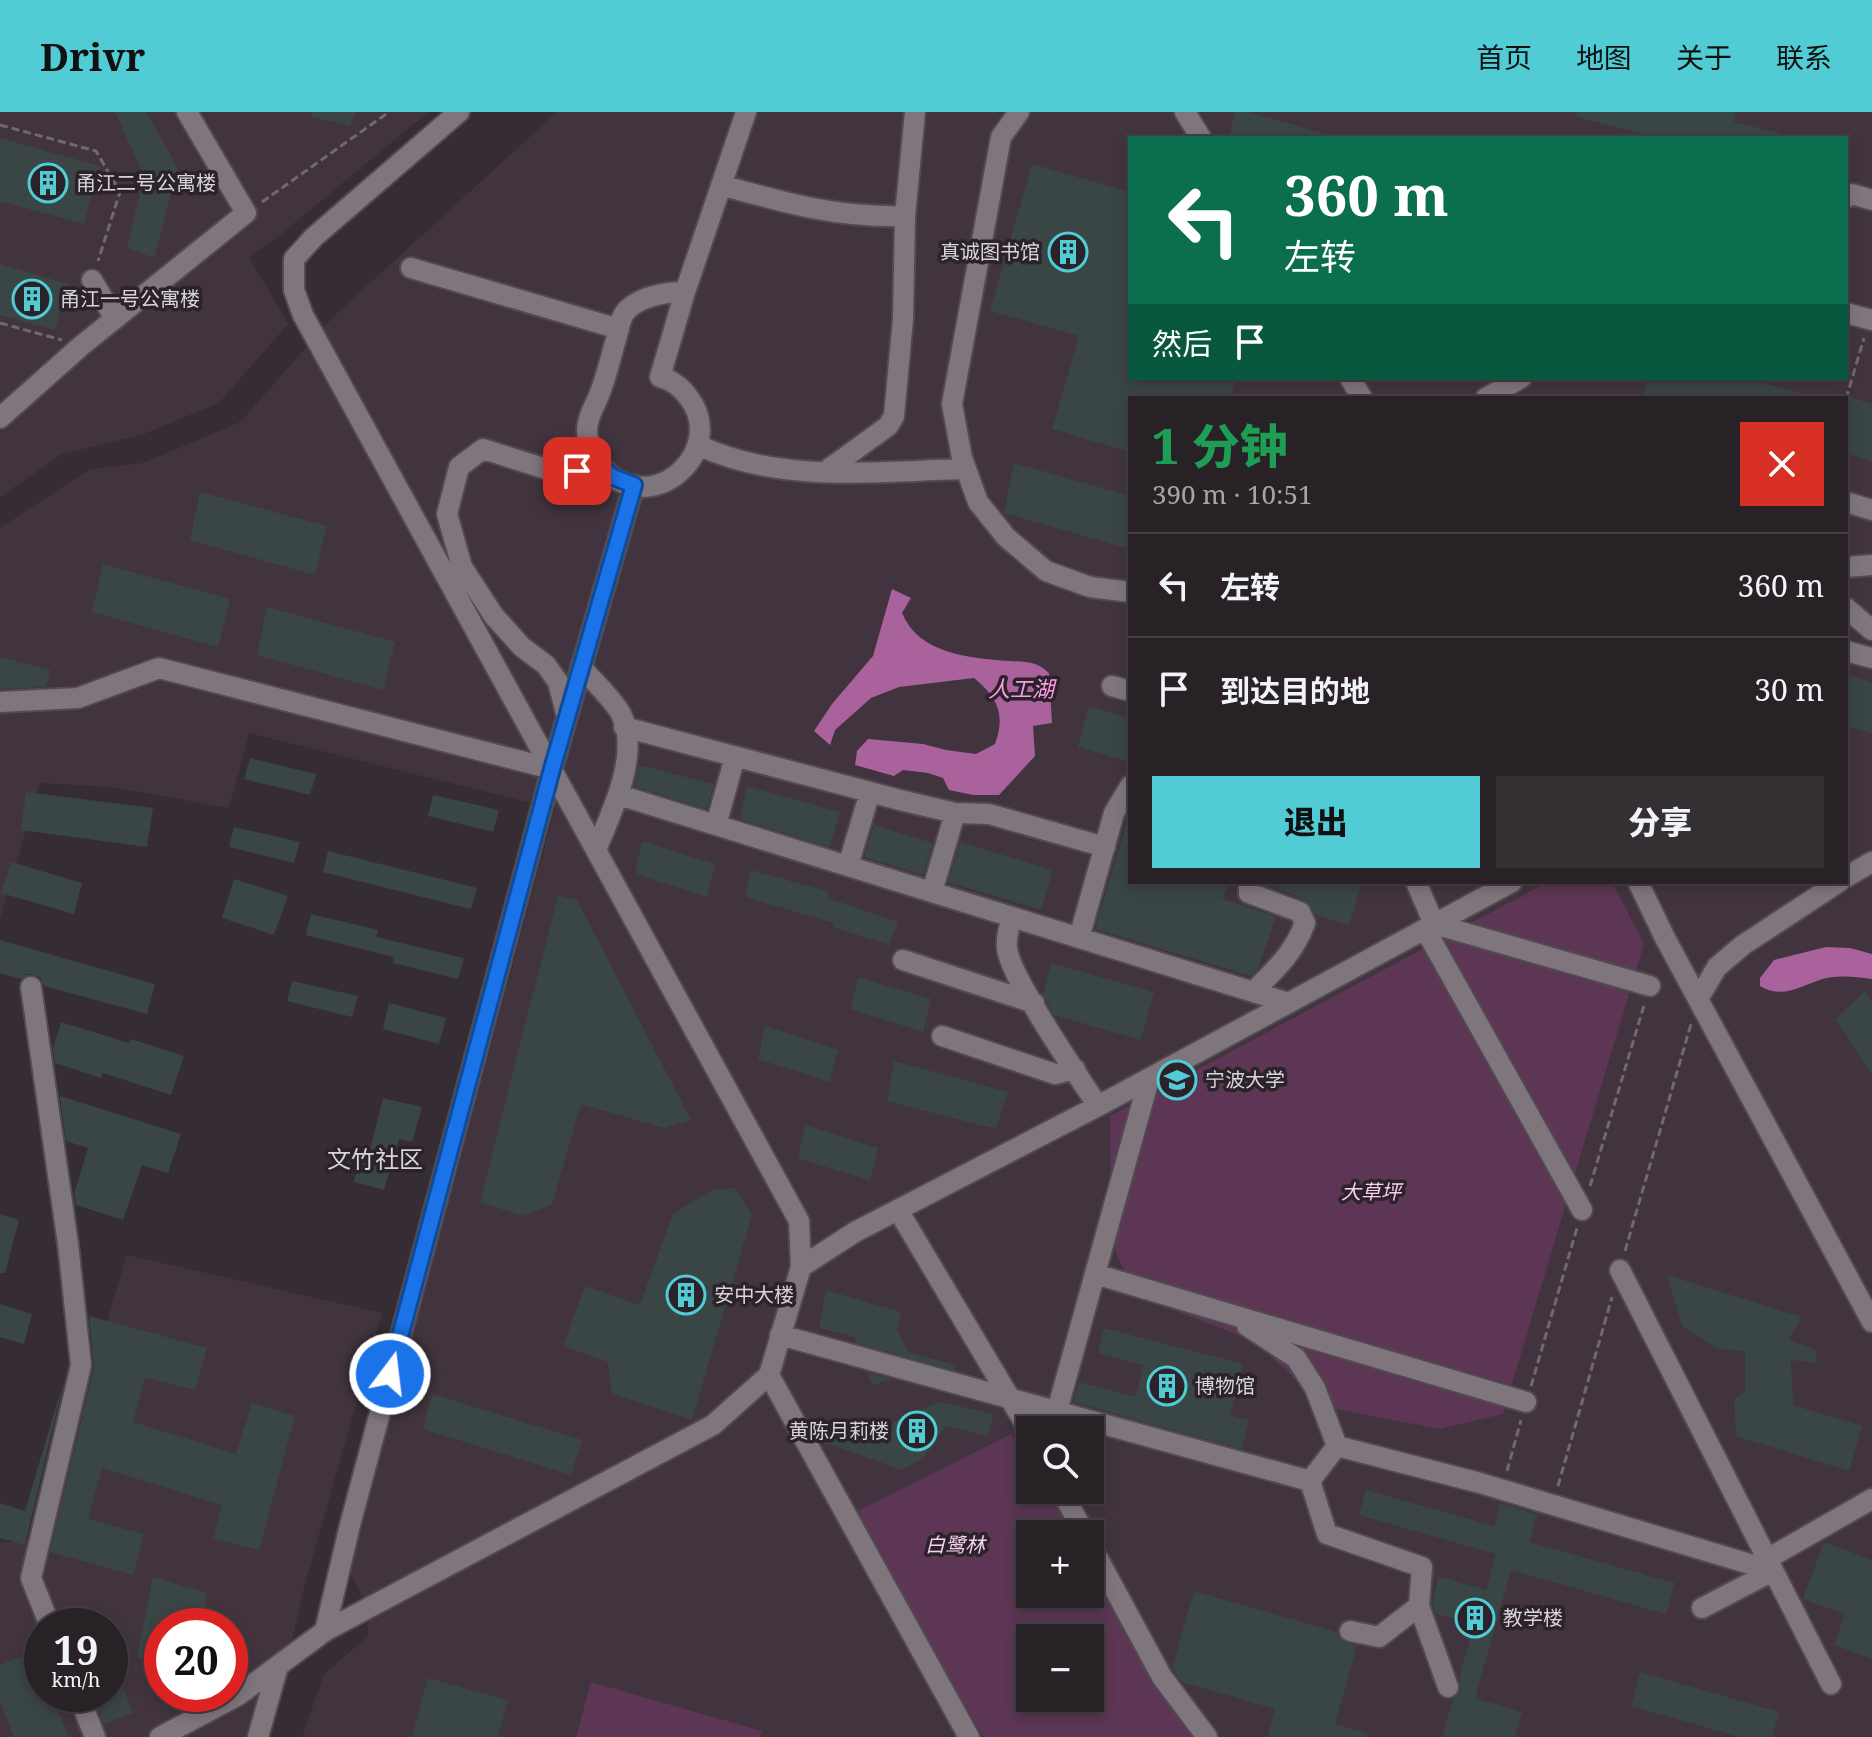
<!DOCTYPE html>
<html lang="zh">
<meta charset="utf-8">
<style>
body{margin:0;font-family:"Noto Serif","Noto Sans SC",serif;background:#342f32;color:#f1f3f6;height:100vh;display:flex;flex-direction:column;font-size:30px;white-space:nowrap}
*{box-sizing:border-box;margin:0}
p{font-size:26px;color:#a5a4a7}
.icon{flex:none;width:44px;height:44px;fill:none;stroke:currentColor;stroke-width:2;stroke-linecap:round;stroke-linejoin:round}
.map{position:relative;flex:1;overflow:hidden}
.panel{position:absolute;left:1128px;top:284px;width:720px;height:488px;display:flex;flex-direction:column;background:#282226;border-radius:0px;box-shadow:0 4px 12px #0003,0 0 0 2px #443f43}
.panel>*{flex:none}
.hud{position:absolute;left:1128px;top:24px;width:720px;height:244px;border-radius:0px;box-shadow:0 4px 12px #0003,0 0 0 2px #443f43;background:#0b6e4f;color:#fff;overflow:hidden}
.tools{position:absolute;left:1016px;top:1304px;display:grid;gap:16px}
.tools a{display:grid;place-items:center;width:88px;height:88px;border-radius:0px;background:#282226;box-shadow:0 4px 12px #0003,0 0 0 2px #443f43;font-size:40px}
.speed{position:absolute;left:24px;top:1496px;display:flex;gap:16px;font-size:40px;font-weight:700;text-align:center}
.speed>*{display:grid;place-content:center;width:104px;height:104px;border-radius:50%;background:#282226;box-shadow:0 4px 12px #0003,0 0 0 2px #443f43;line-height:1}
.speed small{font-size:20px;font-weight:400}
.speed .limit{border:12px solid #d22;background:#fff;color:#111}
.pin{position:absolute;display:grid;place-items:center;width:68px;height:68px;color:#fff;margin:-34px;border-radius:16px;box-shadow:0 4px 12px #0006}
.me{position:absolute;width:88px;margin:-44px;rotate:15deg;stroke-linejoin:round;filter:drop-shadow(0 0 6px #0008)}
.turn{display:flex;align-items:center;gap:28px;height:168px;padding:0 24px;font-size:36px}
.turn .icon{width:104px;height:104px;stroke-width:2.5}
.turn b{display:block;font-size:56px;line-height:68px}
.then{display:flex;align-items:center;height:76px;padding:0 24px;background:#0003;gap:16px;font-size:30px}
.round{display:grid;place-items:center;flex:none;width:84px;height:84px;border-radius:0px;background:#342f32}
.summary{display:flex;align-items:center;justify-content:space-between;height:136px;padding:0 24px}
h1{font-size:48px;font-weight:800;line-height:60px;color:#1e9e55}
.button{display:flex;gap:16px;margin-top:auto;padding:16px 24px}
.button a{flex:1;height:92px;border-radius:0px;background:#51ccd5;color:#111;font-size:32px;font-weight:800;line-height:92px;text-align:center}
.button a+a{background:#342f32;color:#f1f3f6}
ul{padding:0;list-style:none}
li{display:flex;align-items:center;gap:24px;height:104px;padding:0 24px;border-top:2px solid #443f43}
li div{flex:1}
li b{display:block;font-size:30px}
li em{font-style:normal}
header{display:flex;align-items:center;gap:48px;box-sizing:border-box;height:112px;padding:0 40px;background:#51ccd5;color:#111}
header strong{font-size:38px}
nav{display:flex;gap:44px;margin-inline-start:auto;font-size:28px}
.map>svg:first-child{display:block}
.built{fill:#41343e;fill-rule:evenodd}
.green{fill:#5c3654;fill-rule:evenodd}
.water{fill:#a9629b}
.building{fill:#3a4546}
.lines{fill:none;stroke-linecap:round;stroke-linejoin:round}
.minor-casing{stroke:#514b50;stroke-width:24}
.path{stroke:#70696e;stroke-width:3;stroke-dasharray:8 4;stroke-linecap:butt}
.minor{stroke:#7f767d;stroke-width:20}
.route-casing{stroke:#114b97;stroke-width:20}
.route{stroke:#1a73e8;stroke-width:14}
.labels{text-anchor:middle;stroke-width:7;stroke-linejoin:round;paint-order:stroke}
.poi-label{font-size:20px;fill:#d8d4d7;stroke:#2b2329;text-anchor:start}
.park-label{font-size:20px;font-style:italic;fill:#f7cfed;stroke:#2b2329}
.water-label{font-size:22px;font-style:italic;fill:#fc9ce8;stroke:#2b2329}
.quarter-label{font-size:24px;fill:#d8d4d7;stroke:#2b2329}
</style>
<header>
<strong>Drivr</strong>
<nav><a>首页</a><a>地图</a><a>关于</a><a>联系</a></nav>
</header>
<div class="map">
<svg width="1872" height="1625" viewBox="0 0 1872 1625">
<rect width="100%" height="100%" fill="#352d33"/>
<path class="built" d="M0,0H428L275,127L249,145L288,212L219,291L144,322L62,342L0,385Z
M557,0H1872V1625H302L324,1562L368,1524L365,1490L346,1453L438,1129L555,697L249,621L229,696L112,675L40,671L0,807V416L90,357L143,351L240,310L334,204ZM1130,26H1846V266H1130ZM1130,286H1846V770H1130ZM1030,1318H1090V1378H1030ZM1030,1422H1090V1482H1030ZM1030,1526H1090V1586H1030Z
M127,1143L382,1201L305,1472L269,1625H0V1430H40ZM42,1514H110V1582H42ZM162,1514H230V1582H162Z"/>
<path class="green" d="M1548,770H1612L1644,832L1503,1302L1439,1317L1326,1295L1254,1229L1135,1183L1111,1129L1110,1004Z
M1011,1322L1030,1351V1378H1048L1076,1422H1030V1482H1090V1444L1208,1625H984L850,1403ZM1030,1526H1090V1586H1030Z
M591,1570L762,1619L760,1625H576Z"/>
<path class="water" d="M892,477L911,486L902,501C919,542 969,546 1009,549C1026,550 1036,549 1049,561L1052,611L1033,614L1035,644L999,683H973L949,678L943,666L928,661L903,658L894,664L855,653L857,639L868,627L923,632L946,638L976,642L995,632C1006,602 997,585 974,566L899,575L871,586L835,618L830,633L814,619L832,592L873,544Z
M1826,835L1850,836L1872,842V867C1856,865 1843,863 1827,866C1804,871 1784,889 1760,874V866L1774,848Z"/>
<path class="building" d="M115,0H146L178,56L154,146L127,136L144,64Z
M312,0H356L350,14L312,5Z
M1235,0H1247L1327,22L1326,26H1229Z
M1577,0H1736L1734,10L1780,21L1779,26H1661L1576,5Z
M0,26L100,54L84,112L0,89Z
M1032,52L1130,80V266H1236L1231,286H1130V340L1052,317L1079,224L990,199Z
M0,152L68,172L55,218L0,203Z
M1648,266H1747L1803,282V286H1657L1643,282Z
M1846,284L1872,292V349L1846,341Z
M1014,351L1130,384V437L1004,401Z
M200,380L327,414L315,463L190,428Z
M103,452L230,487L218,535L92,500Z
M267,495L395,530L383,578L257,543Z
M0,545L50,558L46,575L0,577Z
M1846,562L1872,570V621L1846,614Z
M1089,594L1130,607V650L1078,635Z
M250,646L316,662L310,683L244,667Z
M639,653L714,672L707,697L634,674Z
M747,674L840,700L830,735L740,707Z
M26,680L153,696L147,735L21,718Z
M433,683L499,698L493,720L428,704Z
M1130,700V770H1228L1223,787L1276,805L1257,858L1251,864L1095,817Z
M874,713L933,731L923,763L864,745Z
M234,715L300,730L294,751L229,735Z
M642,729L715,752L707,785L635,762Z
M960,730L1053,758L1041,798L948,770Z
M328,739L477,776L471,797L323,760Z
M11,750L82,771L74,802L1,781Z
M751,758L829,780L828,786L898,810L889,833L833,815L834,811L745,785Z
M234,767L288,784L274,823L222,806Z
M1262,770H1351L1361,773L1349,813L1316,803L1305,788Z
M558,783L577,788L691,1008L664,1016L581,992L552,1092L523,1104L480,1090Z
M311,802L378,818L376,825L464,846L458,867L393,851L394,845L306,823Z
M0,828L155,872L147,902L44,874L41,866L35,863L28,862L21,867L0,861Z
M1051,851L1154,880L1141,928L1054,903L1043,882Z
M858,865L931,887L923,920L851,897Z
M292,869L358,884L352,905L287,889Z
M1865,879L1872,890V963L1835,907Z
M389,891L446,906L439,932L383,917Z
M61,910L129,931L131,927L184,944L171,983L103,961L101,966L55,951L53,936Z
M765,914L838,938L830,970L758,947Z
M894,949L1008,980L996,1017L887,989Z
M60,984L181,1022L168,1061L142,1053L123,1108L76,1093L74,1082L88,1036L66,1029Z
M383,986L422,995L412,1030L399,1027L384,1078L354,1070L363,1032L371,1034Z
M805,1013L878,1036L870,1069L798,1046Z
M735,1076L752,1103L692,1308L612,1282L608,1250L563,1234L585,1174L640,1193L673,1102L712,1078Z
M0,1102L19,1108L5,1161H0Z
M1667,1163L1802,1205L1788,1228L1817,1238L1816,1251L1791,1248L1793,1293L1862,1314L1849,1359L1736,1324L1734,1287L1745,1279V1240L1717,1236L1682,1214Z
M826,1178L901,1200L897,1218L908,1240L956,1253L954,1258L857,1231L855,1225L819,1216Z
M0,1192L32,1202L24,1232L0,1225Z
M89,1204L207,1236L195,1278L145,1265L133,1310L236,1342L252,1291L295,1304L259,1438L213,1426L222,1393L102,1356L88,1407L144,1422L133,1463L50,1440L94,1256Z
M1104,1216L1243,1252L1230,1303L1249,1308L1242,1337L1073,1290L1079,1270L1135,1285L1144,1253L1098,1241Z
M868,1261L892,1267L872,1273Z
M65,1264L25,1433L0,1426V1391L25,1399Z
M432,1282L582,1328L571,1363L423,1317Z
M940,1290L994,1302L988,1324L946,1314L924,1345L902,1358L820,1329L833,1307L887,1329L893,1311L909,1302Z
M1366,1378L1494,1414L1500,1391L1537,1402L1529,1430L1675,1471L1666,1502L1511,1458L1475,1586L1522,1600L1515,1625H1442L1453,1587L1461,1578L1459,1567L1474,1512L1436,1502L1432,1492L1438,1464L1486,1478L1496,1442L1359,1403Z
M1824,1430L1872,1448V1547L1834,1533L1845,1502L1803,1487Z
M153,1465L207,1481L200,1514H162V1551L137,1545Z
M1194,1479L1337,1520L1342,1529L1357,1534L1335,1612L1367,1621V1625H1267L1275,1597L1182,1570L1172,1556Z
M32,1540L42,1563V1582H50L69,1625H14L0,1588V1553Z
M110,1543L133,1601L104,1612L92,1582H110Z
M1640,1560L1779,1600L1772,1625H1740L1631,1594Z
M428,1566L508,1588L498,1625H412Z"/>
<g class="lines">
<defs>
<path id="minor" d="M459,0L314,125L294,147V178L303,203L799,1109L801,1155
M1019,0L1001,25L952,292L962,346L978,390L1006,425L1046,459L1090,475L1130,480
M1185,0L1201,26
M721,73C786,91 837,106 905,104
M1846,86L1852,82L1872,88
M411,156L619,217
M92,168L115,207
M685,180C666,180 642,184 628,197C621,203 619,215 617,224C611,243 607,264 599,283C595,294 588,303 587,317C587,335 597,353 611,364C661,401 726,335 689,286C682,276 672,268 660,265L685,180L746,0
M1846,201L1872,208
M1350,266L1362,286
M1486,286L1521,266
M0,306L81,234L246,101L187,0
M698,333C779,372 878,359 966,357
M826,359L888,314L894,304L903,207L905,104L915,0
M1846,390L1872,398
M1846,455L1872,453
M1846,496L1872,518
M1846,539L1872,546
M581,555C592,568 615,589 622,604C640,644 611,701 596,738
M1112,574L1130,579
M0,590L78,586L159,556L552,657L350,1413L325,1519L713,1313L769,1263L801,1155L855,1120L1098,994L1512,770
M567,605L558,570L546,553L522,535L494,504L462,455L447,402L459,355L483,337L559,361L577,359L599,353
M624,615L900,688L955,701L989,702L1105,735
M552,657L634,373
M619,683L1289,891
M716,713L735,645
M848,754L870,680
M1846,765L1872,750
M1249,770V781L1300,800L1305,811C1294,841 1275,858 1253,880
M1416,770L1434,812L1650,874
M1638,770L1665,826L1872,1210
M932,780L955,701
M1012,805C1009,815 1006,825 1007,836C1009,864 1079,965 1098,994
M1425,817L1582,1098
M1079,826L1114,701L1130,674
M903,848L1034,891
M31,875L68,1132L81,1253L31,1466L50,1514
M1698,887L1717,855L1743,833L1839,770
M942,924L1055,962L1075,957
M898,1098L1030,1320
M1620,1158L1831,1572
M1095,1162L1526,1290
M1247,1214L1296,1246L1315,1276L1337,1334
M780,1223L1310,1369L1337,1334
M769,1263L969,1625
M1057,1299L1149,967
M1337,1334L1480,1371L1773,1459
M1310,1369L1327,1422L1422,1455L1419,1494L1448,1575
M1061,1378L1085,1422
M1090,1432L1162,1565L1207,1625
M1767,1447L1872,1387
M1702,1496L1773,1459
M1350,1519L1379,1525L1419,1494
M78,1582L95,1625
M160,1625L237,1584L325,1519
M258,1625L278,1554"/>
</defs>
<use href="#minor" class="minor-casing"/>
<path class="path" d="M0,13L96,39L120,80L98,149
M262,90L389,0
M0,211L62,228
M1846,287L1864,226
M1590,1074L1645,890
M1625,1139L1691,912
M1531,1274L1577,1116
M1507,1359L1521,1308
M1558,1374L1612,1185"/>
<use href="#minor" class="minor"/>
</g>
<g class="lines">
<defs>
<path id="route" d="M390,1262L552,657L634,373L613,365L599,353L577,359"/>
</defs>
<use href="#route" class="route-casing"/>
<use href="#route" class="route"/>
</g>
<defs>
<symbol id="building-ring" viewBox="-11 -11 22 22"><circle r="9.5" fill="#2b2329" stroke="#51ccd5" stroke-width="1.5"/><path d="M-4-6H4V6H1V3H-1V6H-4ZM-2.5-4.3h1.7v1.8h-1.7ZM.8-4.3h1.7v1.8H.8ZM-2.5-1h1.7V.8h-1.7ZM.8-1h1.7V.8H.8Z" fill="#51ccd5"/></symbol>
<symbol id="university-ring" viewBox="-11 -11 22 22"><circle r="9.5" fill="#2b2329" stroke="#51ccd5" stroke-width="1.5"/><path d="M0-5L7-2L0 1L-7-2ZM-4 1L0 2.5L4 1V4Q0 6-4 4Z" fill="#51ccd5"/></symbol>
</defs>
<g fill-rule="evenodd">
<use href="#building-ring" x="26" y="49" width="44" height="44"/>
<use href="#building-ring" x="1046" y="118" width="44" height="44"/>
<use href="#building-ring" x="10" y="165" width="44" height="44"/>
<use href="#university-ring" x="1155" y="946" width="44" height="44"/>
<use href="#building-ring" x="664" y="1161" width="44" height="44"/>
<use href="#building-ring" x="1145" y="1252" width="44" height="44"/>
<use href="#building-ring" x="895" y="1297" width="44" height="44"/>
<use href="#building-ring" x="1453" y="1484" width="44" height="44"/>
</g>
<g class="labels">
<g class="poi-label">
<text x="76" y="78">甬江二号公寓楼</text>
<text x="1040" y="147" text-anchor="end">真诚图书馆</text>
<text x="60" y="194">甬江一号公寓楼</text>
<text x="1205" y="975">宁波大学</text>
<text x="714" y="1190">安中大楼</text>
<text x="1195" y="1281">博物馆</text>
<text x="889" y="1326" text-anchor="end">黄陈月莉楼</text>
<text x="1503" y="1513">教学楼</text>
</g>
<g class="park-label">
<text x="1371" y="1087">大草坪</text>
<text x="955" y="1440">白鹭林</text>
</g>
<g class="water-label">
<text x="1021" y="585">人工湖</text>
</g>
<g class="quarter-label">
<text x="375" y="1056">文竹社区</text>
</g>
</g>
</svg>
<div class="tools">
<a><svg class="icon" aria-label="search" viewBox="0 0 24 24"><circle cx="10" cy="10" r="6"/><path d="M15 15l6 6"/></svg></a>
<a>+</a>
<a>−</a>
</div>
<div class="speed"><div>19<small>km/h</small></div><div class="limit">20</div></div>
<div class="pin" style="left:577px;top:359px;background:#d93025"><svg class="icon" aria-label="arrive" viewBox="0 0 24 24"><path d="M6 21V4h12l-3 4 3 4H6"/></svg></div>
<svg class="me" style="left:390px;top:1262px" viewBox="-20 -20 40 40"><circle r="17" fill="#1a73e8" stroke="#fff" stroke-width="3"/><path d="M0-11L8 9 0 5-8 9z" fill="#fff"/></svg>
<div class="hud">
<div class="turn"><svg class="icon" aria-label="left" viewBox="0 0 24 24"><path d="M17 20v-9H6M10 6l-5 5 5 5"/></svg><div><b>360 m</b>左转</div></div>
<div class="then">然后<svg class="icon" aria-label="arrive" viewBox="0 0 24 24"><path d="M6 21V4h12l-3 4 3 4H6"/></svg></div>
</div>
<section class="panel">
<div class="summary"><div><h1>1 分钟</h1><p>390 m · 10:51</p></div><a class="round" style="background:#d93025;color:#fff"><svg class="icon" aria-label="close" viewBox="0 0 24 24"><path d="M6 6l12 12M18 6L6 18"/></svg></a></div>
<ul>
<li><svg class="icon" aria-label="left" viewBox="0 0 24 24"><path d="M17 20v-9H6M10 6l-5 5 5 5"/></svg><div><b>左转</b></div><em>360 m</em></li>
<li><svg class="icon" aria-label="arrive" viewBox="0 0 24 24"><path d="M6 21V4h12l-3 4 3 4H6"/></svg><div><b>到达目的地</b></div><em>30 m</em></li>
</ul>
<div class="button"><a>退出</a><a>分享</a></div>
</section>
</div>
